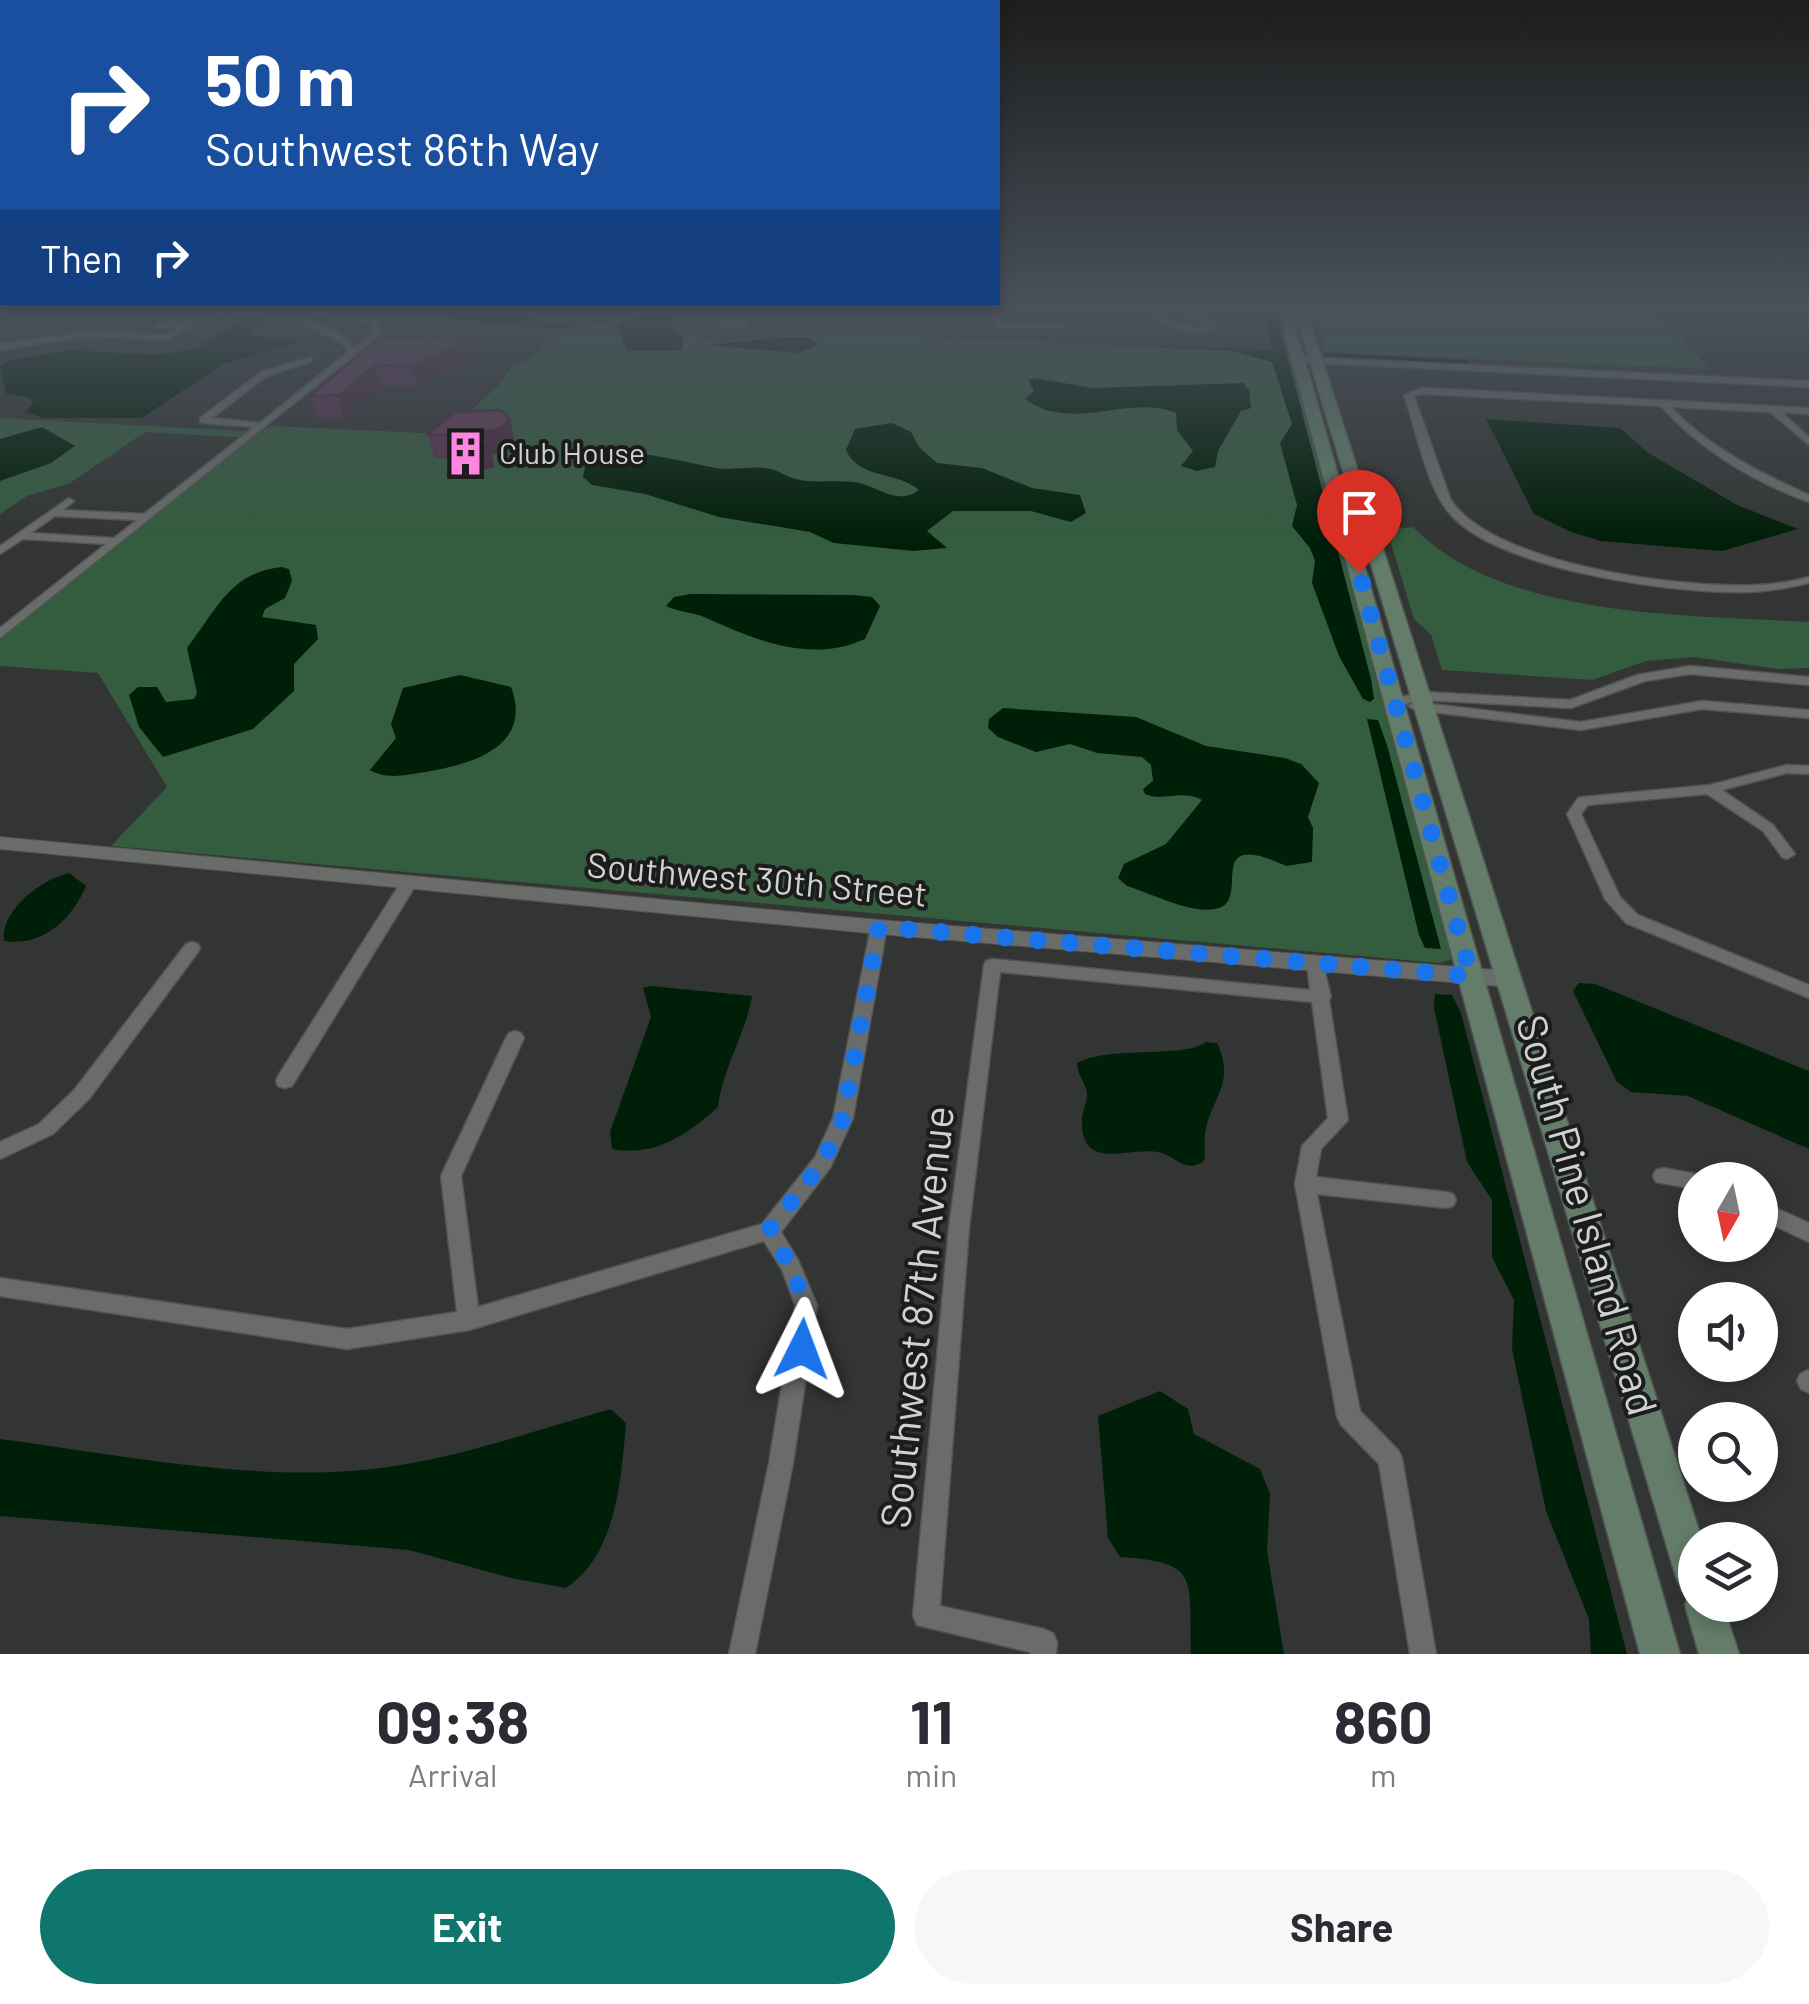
<!DOCTYPE html>
<style>
body{margin:0;font-family:Barlow,sans-serif;background:#f7f7f7;color:#2b2b33;height:100vh;display:flex;flex-direction:column;font-size:38px;white-space:nowrap}
*{box-sizing:border-box;margin:0}
p{font-size:32px;color:#7c7c81}
.icon{flex:none;width:55px;height:55px;fill:none;stroke:currentColor;stroke-width:2;stroke-linecap:round;stroke-linejoin:round}
.map{position:relative;height:1654px;overflow:hidden}
.drawer{display:flex;flex-direction:column;background:#fff;flex:1}
.drawer>*{flex:none}
.guide{position:absolute;left:0px;top:0px;width:1000px;height:305px;box-shadow:0 5px 15px #0003;background:#1a4fa0;color:#fff;overflow:hidden}
.needle{width:65px;rotate:189deg}
.tools{position:absolute;left:1678px;top:1162px;display:grid;gap:20px}
.tools a{display:grid;place-items:center;width:100px;height:100px;border-radius:50%;background:#fff;box-shadow:0 5px 15px #0003;font-size:50px}
.pin{position:absolute;display:grid;place-items:center;width:85px;height:85px;color:#fff;margin:-102px -42px;border-radius:50% 50% 50% 0;rotate:-45deg;box-shadow:0 0 10px #0007}
.pin .icon{rotate:45deg}
.me{position:absolute;width:110px;margin:-55px;rotate:3deg;stroke-linejoin:round;filter:drop-shadow(0 0 8px #0008)}
.turn{display:flex;align-items:center;gap:35px;height:210px;padding:0 40px;font-size:45px}
.turn .icon{width:130px;height:130px;stroke-width:2.5}
.turn b{display:block;font-size:70px;line-height:85px}
.then{display:flex;align-items:center;height:95px;padding:0 40px;background:#0003;gap:20px;font-size:38px}
.eta{display:flex;justify-content:space-evenly;align-items:center;height:170px;text-align:center}
.eta b{font-size:60px;font-weight:700;line-height:70px}
.cta{display:flex;gap:20px;margin-top:auto;padding:20px 40px}
.cta a{flex:1;height:115px;border-radius:60px;background:#0f766e;color:#fff;font-size:40px;font-weight:700;line-height:115px;text-align:center}
.cta a+a{background:#f7f7f7;color:#2b2b33}
.map>svg:first-child{display:block}
.green{fill:#345c3e}
.water{fill:#001f08}
.lines{fill:none;stroke-linecap:round;stroke-linejoin:round}
.canal{fill:#001f08;fill-rule:evenodd}
.minor-casing{stroke:#515351;stroke-width:3}
.tertiary-casing{stroke:#515351;stroke-width:2}
.secondary-casing{stroke:#515351;stroke-width:3}
.minor{fill:#6a6c6a;fill-rule:evenodd}
.tertiary{fill:#6a6c6a;fill-rule:evenodd}
.secondary{fill:#637d6a;fill-rule:evenodd}
.wall{fill:#56314c}
.shaded-wall{fill:#46283e}
.building{fill:#643958;stroke:#46283e;stroke-width:2.5}
.route{stroke:#1a73e8;stroke-width:18;stroke-dasharray:0 32.4}
.labels{text-anchor:middle;stroke-width:8;stroke-linejoin:round;paint-order:stroke}
.far-poi-label{font-size:30px;fill:#d0d2d1;stroke:#1b1c1b;text-anchor:start}
.street-label{font-size:35px;fill:#d0d2d1;stroke:#1b1c1b}
.near-street-label{font-size:42px;fill:#d0d2d1;stroke:#1b1c1b}
</style>
<div class="map">
<svg width="1809" height="1654" viewBox="0 0 1809 1654">
<rect width="100%" height="100%" fill="#323533"/>
<path class="green" d="M640,309H698L675,321L678,332L717,342L783,336L786,330L1290,354L1457,949L1452,959L1439,963L111,846L167,787L98,673L0,666V639L249,438L145,432L70,483L27,496L0,514V418L259,432L271,426L444,434L497,387L514,364L529,360L569,324L608,323Z
M1311,309H1653L1709,369L1326,352Z
M1413,527C1502,619 1689,615 1809,622V668L1777,669L1694,657L1646,661L1592,680L1442,670L1431,635L1414,619L1387,530Z"/>
<path class="water" d="M405,309H521C534,333 571,321 591,327L543,329L395,312Z
M652,309H692L678,316L672,325L684,339L682,350L627,351L617,325Z
M1264,309H1274L1287,354L1371,679L1374,699L1370,702L1363,699L1339,656L1312,583L1315,561L1310,548L1292,526L1297,505L1280,443L1292,424L1272,362L1228,350L1109,345L1272,350Z
M253,320L262,321L248,335L299,341L221,365L142,418H44L25,412L33,404L30,397L6,394L0,367L6,361L71,350L158,355L197,348L236,324Z
M786,337H807L818,344L800,353L704,345Z
M1035,378L1092,388L1243,383L1249,390L1251,408L1241,411L1218,451L1215,467L1197,471L1181,466L1193,451L1177,430L1176,413C1128,393 1072,434 1025,399L1034,391L1028,380Z
M1486,419L1620,428L1647,452L1737,505L1798,529L1722,551L1601,541L1571,532L1534,514Z
M892,423L911,432L919,447L937,463L982,468L1032,488L1080,495L1086,513L1071,522L1031,511H953L927,531L947,548L913,551L834,543L810,532L719,517L645,494L592,485L583,477L587,456C619,444 683,462 716,468C734,471 753,465 771,469C781,472 789,478 800,480C818,483 836,480 854,482C878,485 896,507 919,490C897,471 858,479 846,450L855,429Z
M42,427L75,446L51,463L0,481V439Z
M281,567L289,569L292,581L285,598L265,609L262,617L316,625L318,639L294,664V691L253,729L163,757L139,727L129,695L138,687H157L166,702L194,699L197,693L187,648C216,611 229,573 281,567Z
M691,594L853,595L872,597L880,606L865,639C809,664 756,640 704,617C692,612 678,612 666,606L674,597Z
M460,675L511,687C534,748 468,765 425,772C407,775 386,780 370,770L396,738L391,724L403,688Z
M1003,708L1136,717L1206,746L1285,758L1301,764L1319,783L1308,817L1313,828L1312,862L1286,866C1202,827 1251,898 1219,908C1193,916 1151,893 1127,886L1118,878L1124,864L1166,844L1202,800C1183,789 1163,802 1145,794L1143,789L1153,781L1151,765L1142,757L1097,753L1070,744L1036,752L998,737L988,728L989,719Z
M1367,719L1378,720L1387,745L1441,949L1425,948L1419,935Z
M69,873L86,886C72,919 43,947 4,941C0,910 42,879 69,873Z
M1579,983L1595,984L1809,1071V1149L1688,1096L1631,1092L1617,1082L1573,991Z
M651,986L752,996C745,1036 723,1067 718,1107C687,1135 655,1157 612,1149L610,1132L651,1017L643,988Z
M1435,994L1452,995L1461,1013L1627,1654H1591L1589,1619L1546,1511L1512,1349L1514,1300L1492,1257V1200L1467,1162L1434,1008Z
M1206,1042L1217,1043C1235,1082 1214,1095 1206,1128C1203,1139 1206,1150 1204,1161C1185,1173 1179,1159 1162,1153C1134,1144 1082,1174 1082,1123C1081,1113 1088,1102 1087,1092C1085,1081 1077,1075 1077,1063C1110,1045 1184,1059 1206,1042Z
M1160,1391L1188,1409L1194,1434L1260,1469L1270,1494L1267,1551L1284,1654H1191C1188,1581 1204,1562 1120,1557L1108,1538L1098,1416Z
M611,1409L626,1423C621,1479 617,1554 566,1588L511,1578L409,1550L0,1516V1439C114,1454 235,1479 350,1471C439,1465 526,1433 611,1409Z"/>
<g class="lines">
<path class="canal" d="M1325,353L1466,360L1470,362L1466,364L1328,357H1325Z"/>
<defs>
<path id="minor" d="M193,309C235,309 328,310 354,348L374,332L371,323L269,309C305,309 344,310 378,320L382,333L0,638V628L106,544L23,539L0,554V546L69,498L74,501L63,510L144,514L254,427L203,423L200,422V418L261,372L312,357V361L267,376L212,418L260,423L348,352L342,343L297,321ZM55,516L137,520L114,538L31,533Z
M907,309H915L912,317L899,321L833,319L829,317L833,315L899,317L905,315Z
M978,309H987L1001,323L1058,324L1062,326L1058,328L999,327Z
M1159,309H1173L1166,312L1165,317C1180,324 1194,332 1210,326L1175,309H1186L1220,326C1199,340 1179,329 1158,320Z
M197,316L204,318L167,340L87,336L0,350V344L87,332L165,335Z
M739,317L747,321V325L724,326L720,324L724,318Z
M165,321L181,324L159,328L155,326Z
M1298,357L1809,381V387L1295,362V358Z
M1422,388L1809,408V414L1781,412L1809,437V445L1770,412L1671,407C1709,448 1759,472 1809,495V502C1754,482 1700,450 1661,406L1423,394L1414,396L1450,498C1490,567 1705,594 1779,583C1789,582 1799,579 1809,577V583C1784,589 1760,593 1734,592C1664,592 1489,568 1446,509C1424,477 1417,432 1404,395Z
M1690,666L1809,677V685L1690,674L1645,681L1571,708L1424,700L1396,706L1389,702L1391,699L1424,692L1570,700L1637,675Z
M1702,701L1809,710V718L1702,709L1581,730L1415,710L1408,706L1415,702L1581,722Z
M1787,765L1809,766V774L1787,773L1722,790L1773,825L1795,854L1787,859L1782,857L1763,831L1707,794L1588,805L1581,814L1620,897L1638,915L1809,985V998L1626,923L1605,899L1567,814L1578,798L1583,797L1710,785Z
M409,878L417,883L292,1086L285,1088L278,1086L276,1081L278,1076L403,879Z
M879,921L885,923L887,927L853,1118L830,1168L781,1232L798,1260L817,1305L793,1463L755,1654H729L769,1463L795,1305L782,1270L764,1241L469,1330L347,1349L0,1296V1278L347,1329L457,1312L441,1176L506,1038L509,1033L515,1031L521,1033L524,1038L461,1176L478,1307L762,1224L815,1157L833,1118L871,927L873,923Z
M192,942L198,944L200,948L198,952L89,1099L53,1134L0,1159V1142L39,1124L75,1089L186,944Z
M1315,958L1321,960L1323,964L1331,997L1329,1000L1348,1120L1321,1149L1316,1177L1446,1192L1453,1194L1456,1200L1453,1206L1446,1208L1317,1194L1360,1411L1398,1450L1402,1458L1436,1654H1410L1379,1464L1341,1425L1337,1417L1295,1184L1302,1146L1328,1118L1312,1002L1000,972L969,1228L940,1606L1044,1629L1053,1633L1057,1642L1056,1654H1030V1652L917,1625L913,1616L949,1228L984,965L986,961L992,959L1310,990L1307,964L1309,960Z
M1663,1168L1702,1175L1704,1180H1695V1189L1656,1182L1653,1176L1656,1170Z
M1760,1201L1809,1223V1242L1760,1219Z
M1808,1370L1809,1371V1393L1801,1389L1797,1381L1800,1374Z"/>
<path id="tertiary" d="M0,837L879,920L1509,971L1517,973L1520,979L1517,985L1509,987L879,934L0,849Z"/>
<path id="secondary" d="M1278,309H1290L1680,1654H1640Z
M1294,309H1306L1702,1540H1695V1605H1723L1739,1654H1699L1685,1605L1689,1594L1682,1590L1676,1577Z"/>
</defs>
<use href="#minor" class="minor-casing"/>
<use href="#tertiary" class="tertiary-casing"/>
<use href="#secondary" class="secondary-casing"/>
<use href="#minor" class="minor"/>
<use href="#tertiary" class="tertiary"/>
<use href="#secondary" class="secondary"/>
</g>
<path class="wall" d="M379,338L473,362L417,387L380,386L344,417L317,418L311,396Z
M510,419L515,443L506,452L492,455L494,467L475,472L461,460L434,458L428,434Z"/>
<path class="shaded-wall" d="M469,341L473,362L417,387L412,366Z
M375,365L380,386L344,417L339,395Z
M510,419L515,443L506,452L492,455L494,467L475,472L470,447L479,433Z"/>
<path class="building" d="M379,338L469,341L412,366L375,365L339,395L311,396Z
M501,410L510,419L501,428L479,433L489,443L470,447L456,436L428,434L455,412Z"/>
<linearGradient id="sky" x2="0" y2="1"><stop stop-color="#1c1d1c"/><stop offset="0.57" stop-color="#49515b"/><stop offset="1" stop-color="#49515b" stop-opacity="0"/></linearGradient>
<rect width="1809" height="541" fill="url(#sky)"/>
<g class="lines">
<path class="route" d="M802,1349C807,1292 798,1278 769,1230L823,1162L843,1118L879,927L1471,976L1359,572"/>
</g>
<defs>
<symbol id="building-bare" viewBox="-9 -9 18 18"><path d="M-4-6H4V6H1V3H-1V6H-4ZM-2.5-4.3h1.7v1.8h-1.7ZM.8-4.3h1.7v1.8H.8ZM-2.5-1h1.7V.8h-1.7ZM.8-1h1.7V.8H.8Z" fill="#fe85e0" stroke="#1b1c1b" stroke-width="2.5" paint-order="stroke"/></symbol>
</defs>
<g fill-rule="evenodd">
<use href="#building-bare" x="434" y="422" width="63" height="63"/>
</g>
<g class="labels">
<g class="far-poi-label">
<text x="499" y="464">Club House</text>
</g>
<g class="street-label">
<text transform="translate(757 880) rotate(5)" y="12">Southwest 30th Street</text>
</g>
<g class="near-street-label">
<text transform="translate(1587 1215) rotate(74)" y="15">South Pine Island Road</text>
<text transform="translate(917 1317) rotate(-84)" y="15">Southwest 87th Avenue</text>
</g>
</g>
</svg>
<div class="tools">
<a><svg class="needle" viewBox="-14 -14 28 28"><path d="M0-13l5 13h-10z" fill="#e53935"/><path d="M0 13l5-13h-10z" fill="#7c7c81"/></svg></a>
<a><svg class="icon" aria-label="sound" viewBox="0 0 24 24"><path d="M4 9h4l5-4v14l-5-4H4zM17 9q2 3 0 6"/></svg></a>
<a><svg class="icon" aria-label="search" viewBox="0 0 24 24"><circle cx="10" cy="10" r="6"/><path d="M15 15l6 6"/></svg></a>
<a><svg class="icon" aria-label="layers" viewBox="0 0 24 24"><path d="M12 4l9 5-9 5-9-5zM3 14l9 5 9-5"/></svg></a>
</div>
<div class="pin" style="left:1359px;top:572px;background:#d93025"><svg class="icon" aria-label="arrive" viewBox="0 0 24 24"><path d="M6 21V4h12l-3 4 3 4H6"/></svg></div>
<svg class="me" style="left:802px;top:1349px" viewBox="-20 -20 40 40"><path d="M0-17L14 15 0 8-14 15z" fill="#1a73e8" stroke="#fff" stroke-width="4"/></svg>
<div class="guide">
<div class="turn"><svg class="icon" aria-label="right" viewBox="0 0 24 24"><path d="M7 20v-9h11M14 6l5 5-5 5"/></svg><div><b>50 m</b>Southwest 86th Way</div></div>
<div class="then">Then<svg class="icon" aria-label="right" viewBox="0 0 24 24"><path d="M7 20v-9h11M14 6l5 5-5 5"/></svg></div>
</div>
</div>
<section class="drawer">
<div class="eta">
<div><b>09:38</b><p>Arrival</p></div>
<div><b>11</b><p>min</p></div>
<div><b>860</b><p>m</p></div>
</div>
<div class="cta"><a>Exit</a><a>Share</a></div>
</section>
